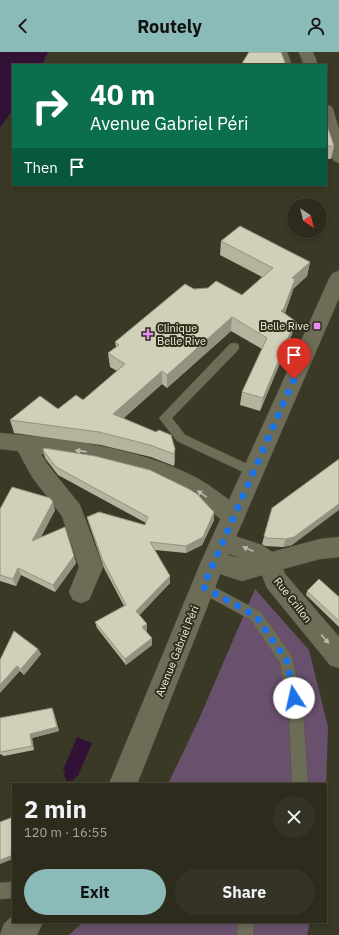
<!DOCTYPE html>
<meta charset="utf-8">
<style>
body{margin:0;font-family:"IBM Plex Sans",sans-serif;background:#343325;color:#f1f3f6;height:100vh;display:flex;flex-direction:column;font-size:15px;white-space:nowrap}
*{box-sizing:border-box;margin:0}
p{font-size:13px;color:#a6a7a3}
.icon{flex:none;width:22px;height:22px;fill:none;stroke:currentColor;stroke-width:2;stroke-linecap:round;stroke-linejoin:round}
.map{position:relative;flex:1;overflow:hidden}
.sheet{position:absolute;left:12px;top:731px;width:315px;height:140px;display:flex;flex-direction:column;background:#2c2b1c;border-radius:0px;box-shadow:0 2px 6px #0003,0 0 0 1px #48473b}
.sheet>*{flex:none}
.banner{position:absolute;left:12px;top:12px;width:315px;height:122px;border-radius:0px;box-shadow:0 2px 6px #0003,0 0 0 1px #48473b;background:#0b6e4f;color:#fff;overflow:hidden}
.needle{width:26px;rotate:145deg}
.fabs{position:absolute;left:287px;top:146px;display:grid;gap:8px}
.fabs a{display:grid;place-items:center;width:40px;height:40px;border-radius:50%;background:#2c2b1c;box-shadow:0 2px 6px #0003,0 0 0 1px #48473b;font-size:20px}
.pin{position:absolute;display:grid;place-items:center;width:34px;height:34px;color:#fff;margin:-41px -17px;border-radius:50% 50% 50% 0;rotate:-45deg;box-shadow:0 0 4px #0007}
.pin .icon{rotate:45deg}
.me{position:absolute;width:44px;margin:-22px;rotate:350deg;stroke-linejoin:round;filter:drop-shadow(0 0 3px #0008)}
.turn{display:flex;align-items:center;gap:14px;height:84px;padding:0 12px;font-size:18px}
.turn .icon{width:52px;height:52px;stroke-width:2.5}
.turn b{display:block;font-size:28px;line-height:34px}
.then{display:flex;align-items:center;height:38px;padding:0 12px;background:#0003;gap:8px;font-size:15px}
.round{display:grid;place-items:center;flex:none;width:42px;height:42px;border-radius:21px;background:#343325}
.headline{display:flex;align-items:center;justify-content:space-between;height:68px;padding:0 12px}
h1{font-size:24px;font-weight:700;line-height:30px}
.action{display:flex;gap:8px;margin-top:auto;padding:8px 12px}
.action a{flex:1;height:46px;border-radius:24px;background:#8bbbb9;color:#111;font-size:16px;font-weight:700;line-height:46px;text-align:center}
.action a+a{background:#343325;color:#f1f3f6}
header{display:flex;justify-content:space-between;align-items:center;height:52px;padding:0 12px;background:#8bbbb9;color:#111;font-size:18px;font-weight:700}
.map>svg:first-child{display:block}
.green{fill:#69506d}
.water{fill:#311236}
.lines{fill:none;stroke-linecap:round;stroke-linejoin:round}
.service-casing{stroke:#575644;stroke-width:1}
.minor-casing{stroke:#575644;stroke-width:1}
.secondary-casing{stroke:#575644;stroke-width:1}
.service{fill:#6d6c57;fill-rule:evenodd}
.minor{fill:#6d6c57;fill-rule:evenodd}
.secondary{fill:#6d6c57;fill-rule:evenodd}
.wall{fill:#b3b39e}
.shaded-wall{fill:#929281}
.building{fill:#d0d0b8;stroke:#929281}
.oneway{fill:#bba}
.route{stroke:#1a73e8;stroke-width:7;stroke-dasharray:0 12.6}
.poi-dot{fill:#ec8cfb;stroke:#302f1b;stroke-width:1.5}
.labels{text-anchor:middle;stroke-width:4;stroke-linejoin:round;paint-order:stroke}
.poi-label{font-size:11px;fill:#efefe2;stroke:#302f1b;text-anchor:end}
.street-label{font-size:11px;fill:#efefe2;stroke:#302f1b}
</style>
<header><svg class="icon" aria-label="back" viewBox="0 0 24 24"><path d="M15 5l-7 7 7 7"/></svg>Routely<svg class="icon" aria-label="person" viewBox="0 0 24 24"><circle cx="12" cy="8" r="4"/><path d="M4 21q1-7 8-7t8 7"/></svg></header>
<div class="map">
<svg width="339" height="883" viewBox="0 0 339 883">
<rect width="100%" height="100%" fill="#3a3925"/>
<path class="green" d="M255,537L309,598L328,675L326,737V732H168L199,667Z
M83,870H310L307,883H69Z"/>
<path class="water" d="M0,0H48L42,13H13V57L0,76Z
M77,685L92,691L78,724H77L72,729H67L64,724L65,719L63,718Z"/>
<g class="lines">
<defs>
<path id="service" d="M279,0H287L292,13H284Z
M234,291L238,292L239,295L238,298L172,366L185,383L258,417L260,420L258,423L254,425L177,389L159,366L230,292Z
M203,529L261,560L292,604L303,659L308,732H292L289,659L280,611L251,568L198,539L196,535L198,531Z
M13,830V846L0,847V831Z
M238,870H254L253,883H237Z"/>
<path id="minor" d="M0,381C66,387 137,395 197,426C213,435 227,447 242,457L245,464L242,471L234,474L226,471C212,461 199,449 184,440C142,416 89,408 41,402L48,413L80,453L103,515L89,548L81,551L73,548L69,540L79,515L62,464L32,425L18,399L0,397Z
M222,480L262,493L272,500L320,487L339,485V505L320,507L283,517L285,522L339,585V616L330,613L267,536L262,523L242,529L205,517L201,510L205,503L213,500L244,507L214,497L211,490L214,483Z"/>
<path id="secondary" d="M299,0H313L318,13H304Z
M326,53L331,54L333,57L339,78V111L334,109C323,94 326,70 326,53Z
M339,219V246L225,510L137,732H109L201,510L330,225L333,221Z
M13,863V870H43L37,883H0L4,872Z"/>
</defs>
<use href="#service" class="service-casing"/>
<use href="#minor" class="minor-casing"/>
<use href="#secondary" class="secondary-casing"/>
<use href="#service" class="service"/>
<use href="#minor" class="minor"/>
<use href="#secondary" class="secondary"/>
</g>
<path class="wall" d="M326,60L328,76L334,94L331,107H326Z
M221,189L310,210L307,224L293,237L292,241L285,261L295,269L292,282L260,359L240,353L242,340L262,297L231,279L167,336L162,332L123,366L175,397L174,414L151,405L101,393L14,381L10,368L58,357L83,348L117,319L110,315L108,301L116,295L115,290L242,243L262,225L220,203Z
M43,398L214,460V468L202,493L186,501L155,498L170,531L139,563L147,578L146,579L152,593L126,613L97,576L95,570L124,554L104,516L89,472L87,465L145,473L146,471L58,423L45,406Z
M272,456L292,493L283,495L265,494L262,492Z
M0,457L55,458L41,485L74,504L76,511L55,540L21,523L16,534L0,529Z
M307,539L339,545V575L306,543Z
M38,597L41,602L24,623L20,619L0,608Z
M52,656L54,661L59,679L32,686L34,698L4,704L0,702V666Z"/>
<path class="shaded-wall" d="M310,210L307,224L293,237L292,241L282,269L281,259L292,226Z
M232,265L231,279L167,336V323Z
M295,269L292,282L260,359L263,346Z
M162,319V332L114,375L113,362Z
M175,397V409L174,414V402Z
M53,450L55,458L35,496L32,489Z
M339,452V458L292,493L283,495L286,487Z
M214,460V468L202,493L186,501V494Z
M74,504L76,511L55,540L53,533Z
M18,516L21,523L16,534L13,527Z
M170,524V531L137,566L136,559Z
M147,572V578L143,582L142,575Z
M152,586V593L126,613L125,607Z
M38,597L41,602L24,623L21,617Z
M17,614L20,619L0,641V633Z
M52,656L54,661L59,679L32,686L34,698L32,694L30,682Z
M13,803V807L0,812V808Z"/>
<path class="building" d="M249,0H281L286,13H241Z
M326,60H327L328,76L334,94H326Z
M240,174L310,210L292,226L295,227L284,256L281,259L295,269L263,346L242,340L267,286L232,265L167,323L162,319L113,362L156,380L159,378L171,383L175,397L174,402L150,393L99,380L10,368L40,344L58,357L76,343L83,348L125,312L108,301L119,293L115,290L185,232L194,237L208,236L216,229L242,243L273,216L221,189Z
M44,396L95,404L150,418L189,437L197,442L214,460L203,485L186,494L150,490L170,524L136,559L147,572L142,575L152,586L125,607L95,570L126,553L103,509L87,465L99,460L145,473L148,465L56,415L43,398Z
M339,407V452L294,485L286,487L267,486L264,484L272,456Z
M12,435L50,446L53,450L32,489L65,475L74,504L53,533L18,516L13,527L0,523V457Z
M319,527L339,545V569L307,539Z
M14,579L38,597L21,617L17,614L0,633V608Z
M52,656L57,675L30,682L32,694L1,700H0V666Z
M13,765V803L0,808V770Z"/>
<defs><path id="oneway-solid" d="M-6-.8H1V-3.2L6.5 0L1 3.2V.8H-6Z"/></defs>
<g class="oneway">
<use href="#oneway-solid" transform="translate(81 399) rotate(-173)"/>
<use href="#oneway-solid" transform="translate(202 442) rotate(-145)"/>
<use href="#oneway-solid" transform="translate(248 497) rotate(-158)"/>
<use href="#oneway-solid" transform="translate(325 587) rotate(49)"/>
</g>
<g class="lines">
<path class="route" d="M294,646L287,609L256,564L203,535L294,327"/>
</g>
<g class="poi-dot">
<rect x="313" y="270" width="8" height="8" rx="2"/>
<path d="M146 276h4v4h4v4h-4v4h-4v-4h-4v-4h4z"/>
</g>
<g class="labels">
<g class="poi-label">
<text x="309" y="278">Belle Rive</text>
<text x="157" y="280" text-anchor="start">Clinique<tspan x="157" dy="13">Belle Rive</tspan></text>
</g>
<g class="street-label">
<text transform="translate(293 548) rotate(52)" y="4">Rue Crillon</text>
<text transform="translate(177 599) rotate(-68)" y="4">Avenue Gabriel Péri</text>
</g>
</g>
</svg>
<div class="fabs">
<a><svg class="needle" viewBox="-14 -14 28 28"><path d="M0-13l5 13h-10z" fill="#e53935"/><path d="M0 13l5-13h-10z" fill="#a6a7a3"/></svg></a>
</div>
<div class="pin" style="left:294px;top:327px;background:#d93025"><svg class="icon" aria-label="arrive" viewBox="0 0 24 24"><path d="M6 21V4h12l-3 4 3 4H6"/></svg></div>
<svg class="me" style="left:294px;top:646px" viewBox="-20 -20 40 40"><circle r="19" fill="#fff"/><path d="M0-13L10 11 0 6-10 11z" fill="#1a73e8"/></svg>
<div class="banner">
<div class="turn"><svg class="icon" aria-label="right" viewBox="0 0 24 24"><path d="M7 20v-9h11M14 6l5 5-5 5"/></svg><div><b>40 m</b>Avenue Gabriel Péri</div></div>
<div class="then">Then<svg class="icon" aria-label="arrive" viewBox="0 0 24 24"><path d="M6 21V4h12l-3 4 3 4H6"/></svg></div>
</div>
<section class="sheet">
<div class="headline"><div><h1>2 min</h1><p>120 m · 16:55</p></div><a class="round"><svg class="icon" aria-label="close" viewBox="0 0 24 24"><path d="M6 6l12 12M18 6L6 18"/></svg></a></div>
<div class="action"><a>Exit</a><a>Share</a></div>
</section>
</div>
